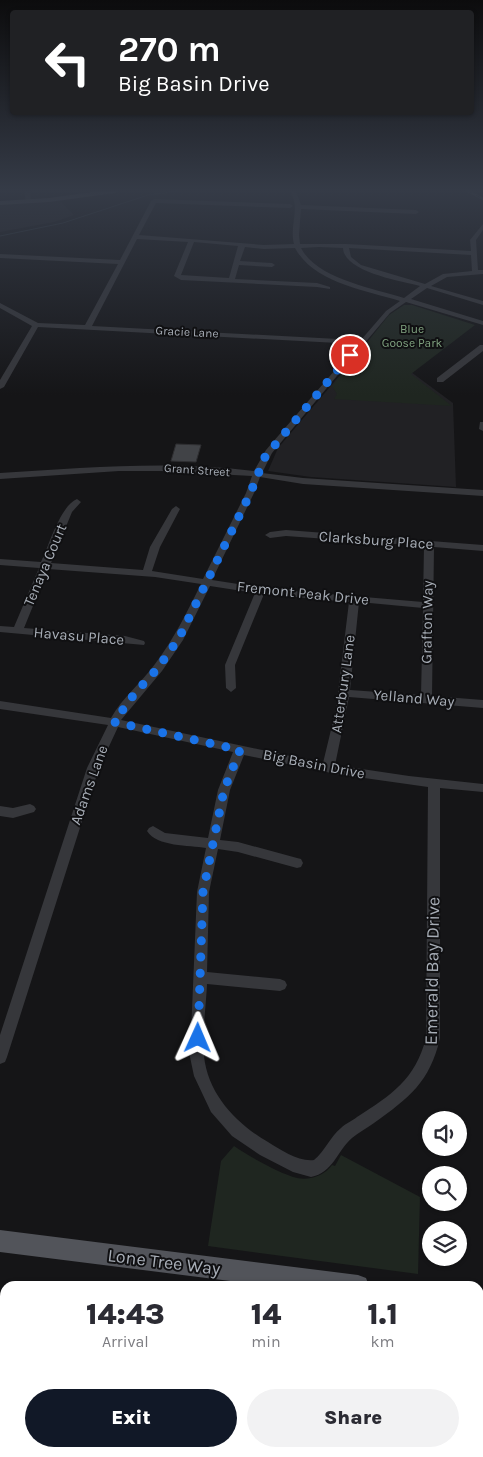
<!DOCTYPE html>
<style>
body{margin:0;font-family:Karla,sans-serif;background:#f2f2f3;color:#2b2b33;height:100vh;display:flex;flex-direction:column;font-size:19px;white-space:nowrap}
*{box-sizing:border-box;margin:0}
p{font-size:16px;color:#7c7c81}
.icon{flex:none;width:28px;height:28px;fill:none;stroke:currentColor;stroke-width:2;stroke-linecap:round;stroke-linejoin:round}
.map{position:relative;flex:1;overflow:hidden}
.drawer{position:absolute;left:0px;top:1281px;width:484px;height:176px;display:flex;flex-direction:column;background:#fff;border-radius:15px 15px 0 0;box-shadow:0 1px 4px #0004}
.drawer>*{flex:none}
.banner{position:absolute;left:10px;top:10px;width:464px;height:105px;border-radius:5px;box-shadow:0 1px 4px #0004;background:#202124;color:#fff;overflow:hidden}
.tools{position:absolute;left:422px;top:1111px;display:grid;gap:10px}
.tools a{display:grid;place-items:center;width:45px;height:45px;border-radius:50%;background:#fff;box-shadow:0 1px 4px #0004;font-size:25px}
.pin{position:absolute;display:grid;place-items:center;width:42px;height:42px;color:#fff;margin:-21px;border:2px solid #fff;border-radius:50%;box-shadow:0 1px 5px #0007}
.me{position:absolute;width:55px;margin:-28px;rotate:1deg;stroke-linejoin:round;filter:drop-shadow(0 0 4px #0008)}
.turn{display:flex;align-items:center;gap:18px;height:105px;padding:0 25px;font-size:22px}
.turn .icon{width:65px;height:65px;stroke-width:2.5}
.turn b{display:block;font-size:35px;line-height:42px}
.eta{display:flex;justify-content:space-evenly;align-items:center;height:85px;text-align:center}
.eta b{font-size:30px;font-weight:800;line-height:35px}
.button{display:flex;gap:10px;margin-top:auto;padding:10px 25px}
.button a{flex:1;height:58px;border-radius:30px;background:#111827;color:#fff;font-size:20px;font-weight:800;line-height:58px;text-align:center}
.button a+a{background:#f2f2f3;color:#2b2b33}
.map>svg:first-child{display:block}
.built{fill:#212124}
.green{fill:#1f2620}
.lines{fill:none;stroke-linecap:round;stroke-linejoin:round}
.stream{stroke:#2d363c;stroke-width:1}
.building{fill:#414347;stroke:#2f2f32}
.minor{fill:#36373b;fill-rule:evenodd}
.major{fill:#52545a;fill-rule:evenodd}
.rail-casing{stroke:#4b4d52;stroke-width:2.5}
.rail{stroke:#101012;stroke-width:1;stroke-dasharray:4.5;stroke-linecap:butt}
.route{stroke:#1a73e8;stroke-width:9;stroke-dasharray:0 16.2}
.labels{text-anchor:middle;stroke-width:4;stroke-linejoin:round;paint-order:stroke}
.far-park-label{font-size:12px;fill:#7fa17f;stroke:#101012}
.far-street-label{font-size:12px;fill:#a7adb6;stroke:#101012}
.street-label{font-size:15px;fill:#a7adb6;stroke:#101012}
.near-street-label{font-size:18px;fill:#a7adb6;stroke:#101012}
</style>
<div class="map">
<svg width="483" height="1457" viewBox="0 0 483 1457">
<rect width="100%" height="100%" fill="#151517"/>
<path class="built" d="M59,200L74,215L54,222L0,232V203Z
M369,341L453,403L456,487L311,477L268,471L278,448Z"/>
<path class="green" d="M404,305H412L475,325L411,374L452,406L334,399L337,394L332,386L389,315Z
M234,1146C250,1157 279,1173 297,1178C310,1181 325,1175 332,1165L335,1166L341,1155L420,1197L418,1274L208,1246L221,1161Z"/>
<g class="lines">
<path class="stream" d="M0,236L63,223L148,195L179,191"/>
</g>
<path class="building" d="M176,444L201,445L196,462L171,461Z"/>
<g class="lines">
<path class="minor" d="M24,191H30L31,203L26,202Z
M290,191H296L301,205L416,210L419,212L416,214L301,209L299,235L300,244H346L471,251L470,240L483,224V230L476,240L478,270H483V274L447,277L431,286L483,301V305L427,288L411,299L483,321V325L406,302L390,313L272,453L262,473L303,478L483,490V496L303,484L260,477L254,493L212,580L270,589L423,602L424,546L286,536L270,538L265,535L270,532L286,530L483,545V551L434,547L432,696L483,700V708L349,697L335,765L409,776L483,784V792L440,788V1038C430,1082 409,1098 374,1123C367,1128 358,1133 352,1138C337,1151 333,1173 311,1177L293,1172L260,1155L232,1136L211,1112L194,1076L190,1057L197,892L206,848C189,845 157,847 147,831L149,828L153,826L165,833L208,838L218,790L233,752L118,727L99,768L7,1057L5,1062L0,1064V1035L87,768L108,725L0,709V701L111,718C122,698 141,683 155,664C174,639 187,612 201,584L155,577L48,569L24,628L125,636L144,641L145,643L144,645L0,632V626L14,627L39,568L0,565V559L41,562C49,546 60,506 77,499L81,502L72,512L51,563L143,570L150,547L172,509L176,506L180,509L160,547L152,571L203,579L246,493L252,476L161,471H119L0,479V473C83,468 170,460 254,471L266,450L386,311L400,301C365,290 314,283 295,248L264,249L245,247L240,261L272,263L275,265L272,267L239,265L235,279L317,283L330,287V289L317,287L181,280L174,276L188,242L137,239L92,326L338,339L342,341L338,343L38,327L4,387L0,389V380L32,326L0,308V303L38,323L85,325L118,264L0,258V254L120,260L151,201L154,199L290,204L293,206L290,208L156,203L139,235L264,245L294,244C289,226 301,208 290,191ZM194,242L238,246L229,278L181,275ZM319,247L343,248C344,272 401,281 420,286L404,298C373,288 317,279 301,248ZM349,248L471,255L472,271L443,274L425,284L361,265L351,257ZM210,586L255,593L225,665L226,688L231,692L236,688L235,665L264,594L349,602L336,709L323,763L121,720L162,671L183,640ZM359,602L423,608L421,695L350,690ZM244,755L336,774L428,787L426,1038C415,1080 391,1095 357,1117C352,1121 346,1123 341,1128C330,1137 325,1151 314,1160C299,1162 281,1150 268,1142C237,1124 208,1095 204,1056C202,1033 206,1007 207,984L280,991L285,989L287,985L285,981L280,979L207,972L209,892L218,849L238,852L297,868L301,867L303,863L301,859L297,858L238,842L220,840L230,790Z
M480,345H483V351L443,382H437V378Z
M480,422H483V431L479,429Z
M30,804L34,806L36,809L34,812L13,818L0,816V806L13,808Z"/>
<path class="major" d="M99,191H119L115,193L49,202L0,205V201L49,198Z
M0,1230L358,1275L366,1278L369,1286H270L0,1252Z
M479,1291L483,1292V1316L479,1314Z"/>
<defs>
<path id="rail" d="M468,191L483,199"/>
</defs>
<use href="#rail" class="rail-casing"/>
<use href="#rail" class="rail"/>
</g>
<linearGradient id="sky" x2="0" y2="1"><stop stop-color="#0c0c0d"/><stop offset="0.48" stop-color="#353b47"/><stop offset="1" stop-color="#353b47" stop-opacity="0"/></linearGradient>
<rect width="483" height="395" fill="url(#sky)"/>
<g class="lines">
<path class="route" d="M198,1038L203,892L224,790L240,750L114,722L135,693L158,668L179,638L250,494L265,457L350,355"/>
</g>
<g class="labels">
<g class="far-park-label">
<text x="412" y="333">Blue<tspan x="412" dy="14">Goose Park</tspan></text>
</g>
<g class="far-street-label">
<text transform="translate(187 332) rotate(3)" y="4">Gracie Lane</text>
<text transform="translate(197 470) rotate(4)" y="4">Grant Street</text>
</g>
<g class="street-label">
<text transform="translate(376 540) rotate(4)" y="5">Clarksburg Place</text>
<text transform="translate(45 565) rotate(-67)" y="5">Tenaya Court</text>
<text transform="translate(303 593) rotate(6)" y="5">Fremont Peak Drive</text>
<text transform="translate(427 622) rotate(-89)" y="5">Grafton Way</text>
<text transform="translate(79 636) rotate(5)" y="5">Havasu Place</text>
<text transform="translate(343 684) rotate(-82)" y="5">Atterbury Lane</text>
<text transform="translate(414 698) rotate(5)" y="5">Yelland Way</text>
<text transform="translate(314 764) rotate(11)" y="5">Big Basin Drive</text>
<text transform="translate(89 785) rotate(-70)" y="5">Adams Lane</text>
</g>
<g class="near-street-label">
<text transform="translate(432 971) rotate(-89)" y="6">Emerald Bay Drive</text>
<text transform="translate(164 1262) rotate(7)" y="6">Lone Tree Way</text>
</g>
</g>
</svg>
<div class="tools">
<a><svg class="icon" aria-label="sound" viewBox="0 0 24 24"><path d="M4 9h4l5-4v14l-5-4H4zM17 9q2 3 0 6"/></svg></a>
<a><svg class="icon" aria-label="search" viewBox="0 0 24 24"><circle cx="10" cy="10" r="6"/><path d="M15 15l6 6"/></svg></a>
<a><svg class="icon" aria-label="layers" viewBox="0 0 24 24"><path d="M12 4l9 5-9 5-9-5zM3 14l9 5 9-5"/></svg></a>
</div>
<div class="pin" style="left:350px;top:355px;background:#d93025"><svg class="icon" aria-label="arrive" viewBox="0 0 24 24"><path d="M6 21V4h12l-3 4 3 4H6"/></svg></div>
<svg class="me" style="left:198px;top:1038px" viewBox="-20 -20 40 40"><path d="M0-17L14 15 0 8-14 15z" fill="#1a73e8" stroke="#fff" stroke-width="4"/></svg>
<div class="banner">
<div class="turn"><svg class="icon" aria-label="left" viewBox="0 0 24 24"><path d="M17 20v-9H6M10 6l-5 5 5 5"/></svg><div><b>270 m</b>Big Basin Drive</div></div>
</div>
<section class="drawer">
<div class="eta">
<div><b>14:43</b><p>Arrival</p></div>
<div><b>14</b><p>min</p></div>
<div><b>1.1</b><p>km</p></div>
</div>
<div class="button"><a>Exit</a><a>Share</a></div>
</section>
</div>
